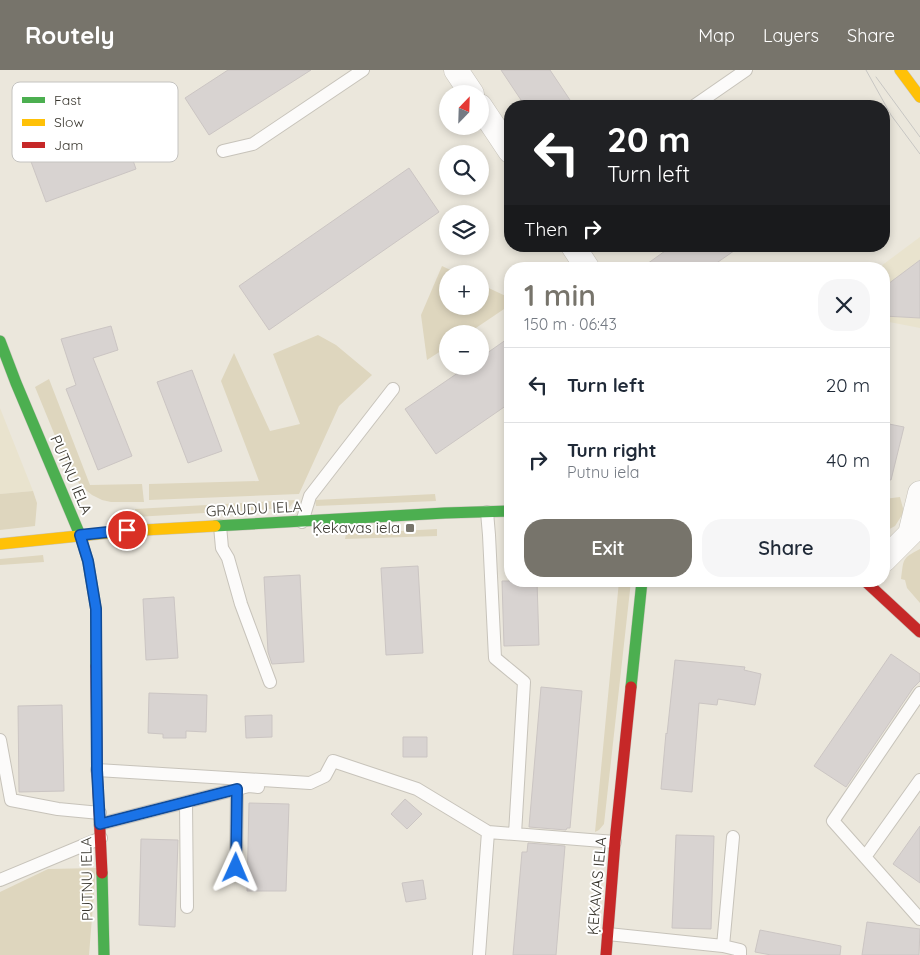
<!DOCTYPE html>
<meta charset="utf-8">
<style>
body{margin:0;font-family:Quicksand,sans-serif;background:#f6f6f7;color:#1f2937;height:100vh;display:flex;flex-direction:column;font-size:19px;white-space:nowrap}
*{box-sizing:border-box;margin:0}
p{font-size:16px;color:#747a83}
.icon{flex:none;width:28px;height:28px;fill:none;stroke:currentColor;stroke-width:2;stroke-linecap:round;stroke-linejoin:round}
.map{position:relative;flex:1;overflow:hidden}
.details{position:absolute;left:504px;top:192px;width:386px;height:325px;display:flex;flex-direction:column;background:#fff;border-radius:20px;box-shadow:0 2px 8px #0003}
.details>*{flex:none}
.banner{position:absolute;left:504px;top:30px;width:386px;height:152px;border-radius:20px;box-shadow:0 2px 8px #0003;background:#202124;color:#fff;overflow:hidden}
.needle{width:32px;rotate:23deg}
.controls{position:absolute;left:439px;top:15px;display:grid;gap:10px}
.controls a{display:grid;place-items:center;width:50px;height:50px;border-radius:50%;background:#fff;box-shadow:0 2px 8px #0003;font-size:25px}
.pin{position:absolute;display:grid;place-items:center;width:42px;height:42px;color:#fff;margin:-21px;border:2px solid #fff;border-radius:50%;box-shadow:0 1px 5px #0007}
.me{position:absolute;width:55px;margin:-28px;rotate:1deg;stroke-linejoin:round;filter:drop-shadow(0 0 4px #0008)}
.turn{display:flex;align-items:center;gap:18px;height:105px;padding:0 20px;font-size:22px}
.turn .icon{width:65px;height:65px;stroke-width:2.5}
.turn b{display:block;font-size:35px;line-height:42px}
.then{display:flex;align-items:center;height:48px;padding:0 20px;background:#0003;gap:10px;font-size:19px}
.round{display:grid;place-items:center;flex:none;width:52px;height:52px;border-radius:20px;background:#f6f6f7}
.summary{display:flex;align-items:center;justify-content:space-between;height:85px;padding:0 20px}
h1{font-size:30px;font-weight:600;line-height:38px;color:#77746b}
.primary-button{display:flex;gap:10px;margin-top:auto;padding:10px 20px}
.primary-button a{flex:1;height:58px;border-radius:20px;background:#77746b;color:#fff;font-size:20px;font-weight:600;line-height:58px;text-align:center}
.primary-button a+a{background:#f6f6f7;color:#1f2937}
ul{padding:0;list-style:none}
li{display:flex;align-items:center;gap:15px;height:75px;padding:0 20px;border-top:1px solid #e0e1e3}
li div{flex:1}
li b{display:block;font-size:19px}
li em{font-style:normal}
header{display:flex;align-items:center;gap:30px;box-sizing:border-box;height:70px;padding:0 25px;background:#77746b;color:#fff}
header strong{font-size:24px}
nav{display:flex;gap:28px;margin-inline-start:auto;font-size:18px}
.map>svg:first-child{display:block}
.built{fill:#e9e3ce}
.green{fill:#ded6be}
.building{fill:#d8d3d1;stroke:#cbc5c3}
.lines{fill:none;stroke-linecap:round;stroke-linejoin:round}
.lane-casing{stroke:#c7c3ba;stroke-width:14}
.street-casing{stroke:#c7c3ba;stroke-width:25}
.fast-casing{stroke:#c7c3ba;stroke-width:12}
.slow-casing{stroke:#c7c3ba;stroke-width:12}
.jam-casing{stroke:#c7c3ba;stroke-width:12}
.lane{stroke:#fcfbfa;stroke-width:12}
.street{stroke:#fcfbfa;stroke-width:24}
.fast{stroke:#4caf50;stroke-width:11}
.slow{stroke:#ffc107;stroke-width:11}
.jam{stroke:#c62828;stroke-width:11}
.tram{stroke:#c7c6c3;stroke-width:1}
.route-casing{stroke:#114b97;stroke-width:12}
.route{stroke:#1a73e8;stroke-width:9}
.poi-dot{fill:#77746b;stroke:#fff;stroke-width:2}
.labels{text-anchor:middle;stroke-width:4;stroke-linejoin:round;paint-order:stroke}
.street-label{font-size:15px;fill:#39362e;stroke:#fff}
.poi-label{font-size:15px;fill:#39362e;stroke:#fff;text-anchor:end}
.key{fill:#fff;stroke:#c4c3c0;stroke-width:1}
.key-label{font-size:14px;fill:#39362e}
</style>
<header>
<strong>Routely</strong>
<nav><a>Map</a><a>Layers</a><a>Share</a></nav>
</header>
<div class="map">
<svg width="920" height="885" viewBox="0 0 920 885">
<rect width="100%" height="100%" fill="#ebe7dc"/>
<path class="built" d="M920,167V258L884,251V199H877Z
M0,338L33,421L0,424Z"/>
<path class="green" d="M442,196L459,204H448V236H480V214L510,228V235L467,264H448L447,277L427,290L421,245Z
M318,265L336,275L372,305L339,336L299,424L149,430V414L259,411L221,311L234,283L270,361L300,354L273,284Z
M49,309L90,415L142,414L144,432H111L102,430L92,425L81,416L69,400L35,317Z
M33,421L37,433L35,456L0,460V424Z
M435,424L436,431L316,436L315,430Z
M900,427L904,442L895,456L884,462V429Z
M295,430L289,438L135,447V439Z
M437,459V466L345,469L346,464Z
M920,479V533L907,518L905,510L901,509C904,489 901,489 920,479Z
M43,485L44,492L0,495V489Z
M619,511H631L604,754L599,760L595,762Z
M96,798L89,885H0V822L48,799Z"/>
<path class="building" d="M228,0H311L209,65L185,28Z
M501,0H550L574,36H525Z
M121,56L136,99L46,132L30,89Z
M409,98L439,142L269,260L239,216Z
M672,176H741L708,199H640Z
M920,190V248L884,246V217Z
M111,256L118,280L93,288L132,386L98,400L66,319L76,315L61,269Z
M510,267V333L436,384L405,339L468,296H480V288Z
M192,300L222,381L188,393L157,312Z
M884,353L904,357L891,410L884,409Z
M418,496L423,583L386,585L381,498Z
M300,505L304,592L272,594L268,582L264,507Z
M502,511H537L539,575L504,576Z
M174,527L178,588L146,590L143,529Z
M891,584L920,604V611L913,618L846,717L814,696Z
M675,590L745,597L744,600L761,604L755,635L718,629L717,635L699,633L692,722L661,719L666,663L667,664Z
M541,617L582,621L570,758H567L566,760L529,757Z
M149,623L207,625L206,662L186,661V668H163V664L148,663Z
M62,635L64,721L19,722L18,636Z
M272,645V667L246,668L245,646Z
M403,667H427V687H403Z
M405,729L422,744L407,759L391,744Z
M249,733L289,734L286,821H247Z
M920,756V813L893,794Z
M676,765L714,766L711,859L672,858Z
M141,769L178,770L175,857L139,855Z
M528,773L565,776L556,885H513L522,782H527Z
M423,810L426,829L406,832L402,813Z
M867,852L920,859L919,885H862Z
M760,860L841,876L840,885H771L755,882Z"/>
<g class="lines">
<defs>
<path id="lane" d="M694,36L746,0
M223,81L253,74L363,0
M487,442L489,465L495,588L524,612L515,764
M302,452L310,426L393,319
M220,456L222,478L228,488L241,534L270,612
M0,670L11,730L58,739L100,743
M97,700L310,713L325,706L333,691L417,719L488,762
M920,710L865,787L920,849
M186,732L187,837
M100,754L237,719L249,716L258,717
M865,787L833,751L920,623
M236,798L237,719
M0,810L101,768
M608,864L723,876L740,880V885
M723,876L733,767
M479,885L488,762L615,772"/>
<path id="street" d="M456,0L472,24
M480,36L510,81
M573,176L588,199
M884,490L910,464L920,423"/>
<path id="fast" d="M0,271L16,313L80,465L88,491L96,539V596
M215,456L445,443L510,441
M631,617L642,511
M102,803L104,885"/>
<path id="slow" d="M900,0L920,27
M0,474L127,461L215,456"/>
<path id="jam" d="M865,511L920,562
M96,596L97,700L102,803
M606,885L615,772L631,617"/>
</defs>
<use href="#lane" class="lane-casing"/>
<use href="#street" class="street-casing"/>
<use href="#fast" class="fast-casing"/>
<use href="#slow" class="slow-casing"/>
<use href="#jam" class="jam-casing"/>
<use href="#lane" class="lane"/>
<use href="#street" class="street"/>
<use href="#fast" class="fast"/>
<use href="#slow" class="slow"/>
<use href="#jam" class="jam"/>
<path class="tram" d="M866,0L891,45L920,84
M876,7L920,67"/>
</g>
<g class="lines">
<defs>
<path id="route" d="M127,460L80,465L88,491L96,539L97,700L100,754L237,719L236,798"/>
</defs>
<use href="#route" class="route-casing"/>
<use href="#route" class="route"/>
</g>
<rect class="poi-dot" x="405" y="453" width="10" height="10" rx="2.5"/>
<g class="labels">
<g class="street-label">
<text transform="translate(71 405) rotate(67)" y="5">PUTNU IELA</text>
<text transform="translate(254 439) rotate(-3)" y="5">GRAUDU IELA</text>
<text transform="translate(87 809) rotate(-91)" y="5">PUTNU IELA</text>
<text transform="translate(597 816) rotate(-85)" y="5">ĶEKAVAS IELA</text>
</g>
<g class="poi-label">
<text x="400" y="463">Ķekavas iela</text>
</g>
</g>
<rect x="12" y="12" width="166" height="80" rx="8" class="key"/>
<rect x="22" y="27" width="23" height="6" fill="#4caf50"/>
<rect x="22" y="49" width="23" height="7" fill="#ffc107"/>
<rect x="22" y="72" width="23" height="6" fill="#c62828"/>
<g class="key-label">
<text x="54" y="35">Fast</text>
<text x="54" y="57">Slow</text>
<text x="54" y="80">Jam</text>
</g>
</svg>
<div class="controls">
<a><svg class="needle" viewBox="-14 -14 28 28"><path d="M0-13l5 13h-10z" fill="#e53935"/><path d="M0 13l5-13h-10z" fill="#747a83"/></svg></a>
<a><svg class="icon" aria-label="search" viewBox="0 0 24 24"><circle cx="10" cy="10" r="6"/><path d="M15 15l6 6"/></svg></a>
<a><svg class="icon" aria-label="layers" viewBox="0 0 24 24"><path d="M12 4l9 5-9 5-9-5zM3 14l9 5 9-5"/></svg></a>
<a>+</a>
<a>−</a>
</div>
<div class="pin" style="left:127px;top:460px;background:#d93025"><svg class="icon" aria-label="arrive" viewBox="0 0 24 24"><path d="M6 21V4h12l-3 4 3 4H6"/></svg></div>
<svg class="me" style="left:236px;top:798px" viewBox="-20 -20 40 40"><path d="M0-17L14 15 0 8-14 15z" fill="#1a73e8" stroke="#fff" stroke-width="4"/></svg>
<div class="banner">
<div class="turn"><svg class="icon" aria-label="left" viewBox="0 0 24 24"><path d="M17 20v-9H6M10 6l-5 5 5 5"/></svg><div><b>20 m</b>Turn left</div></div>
<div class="then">Then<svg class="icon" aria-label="right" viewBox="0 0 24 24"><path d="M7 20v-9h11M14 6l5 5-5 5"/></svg></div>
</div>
<section class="details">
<div class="summary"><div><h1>1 min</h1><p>150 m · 06:43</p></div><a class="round"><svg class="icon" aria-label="close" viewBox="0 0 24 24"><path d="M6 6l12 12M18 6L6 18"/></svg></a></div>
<ul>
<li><svg class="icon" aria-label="left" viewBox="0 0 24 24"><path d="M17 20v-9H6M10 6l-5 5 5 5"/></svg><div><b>Turn left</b></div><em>20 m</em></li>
<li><svg class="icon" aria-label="right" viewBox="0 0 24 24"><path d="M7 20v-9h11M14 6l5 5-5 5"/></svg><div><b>Turn right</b><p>Putnu iela</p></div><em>40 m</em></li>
</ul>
<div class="primary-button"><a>Exit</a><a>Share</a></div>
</section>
</div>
